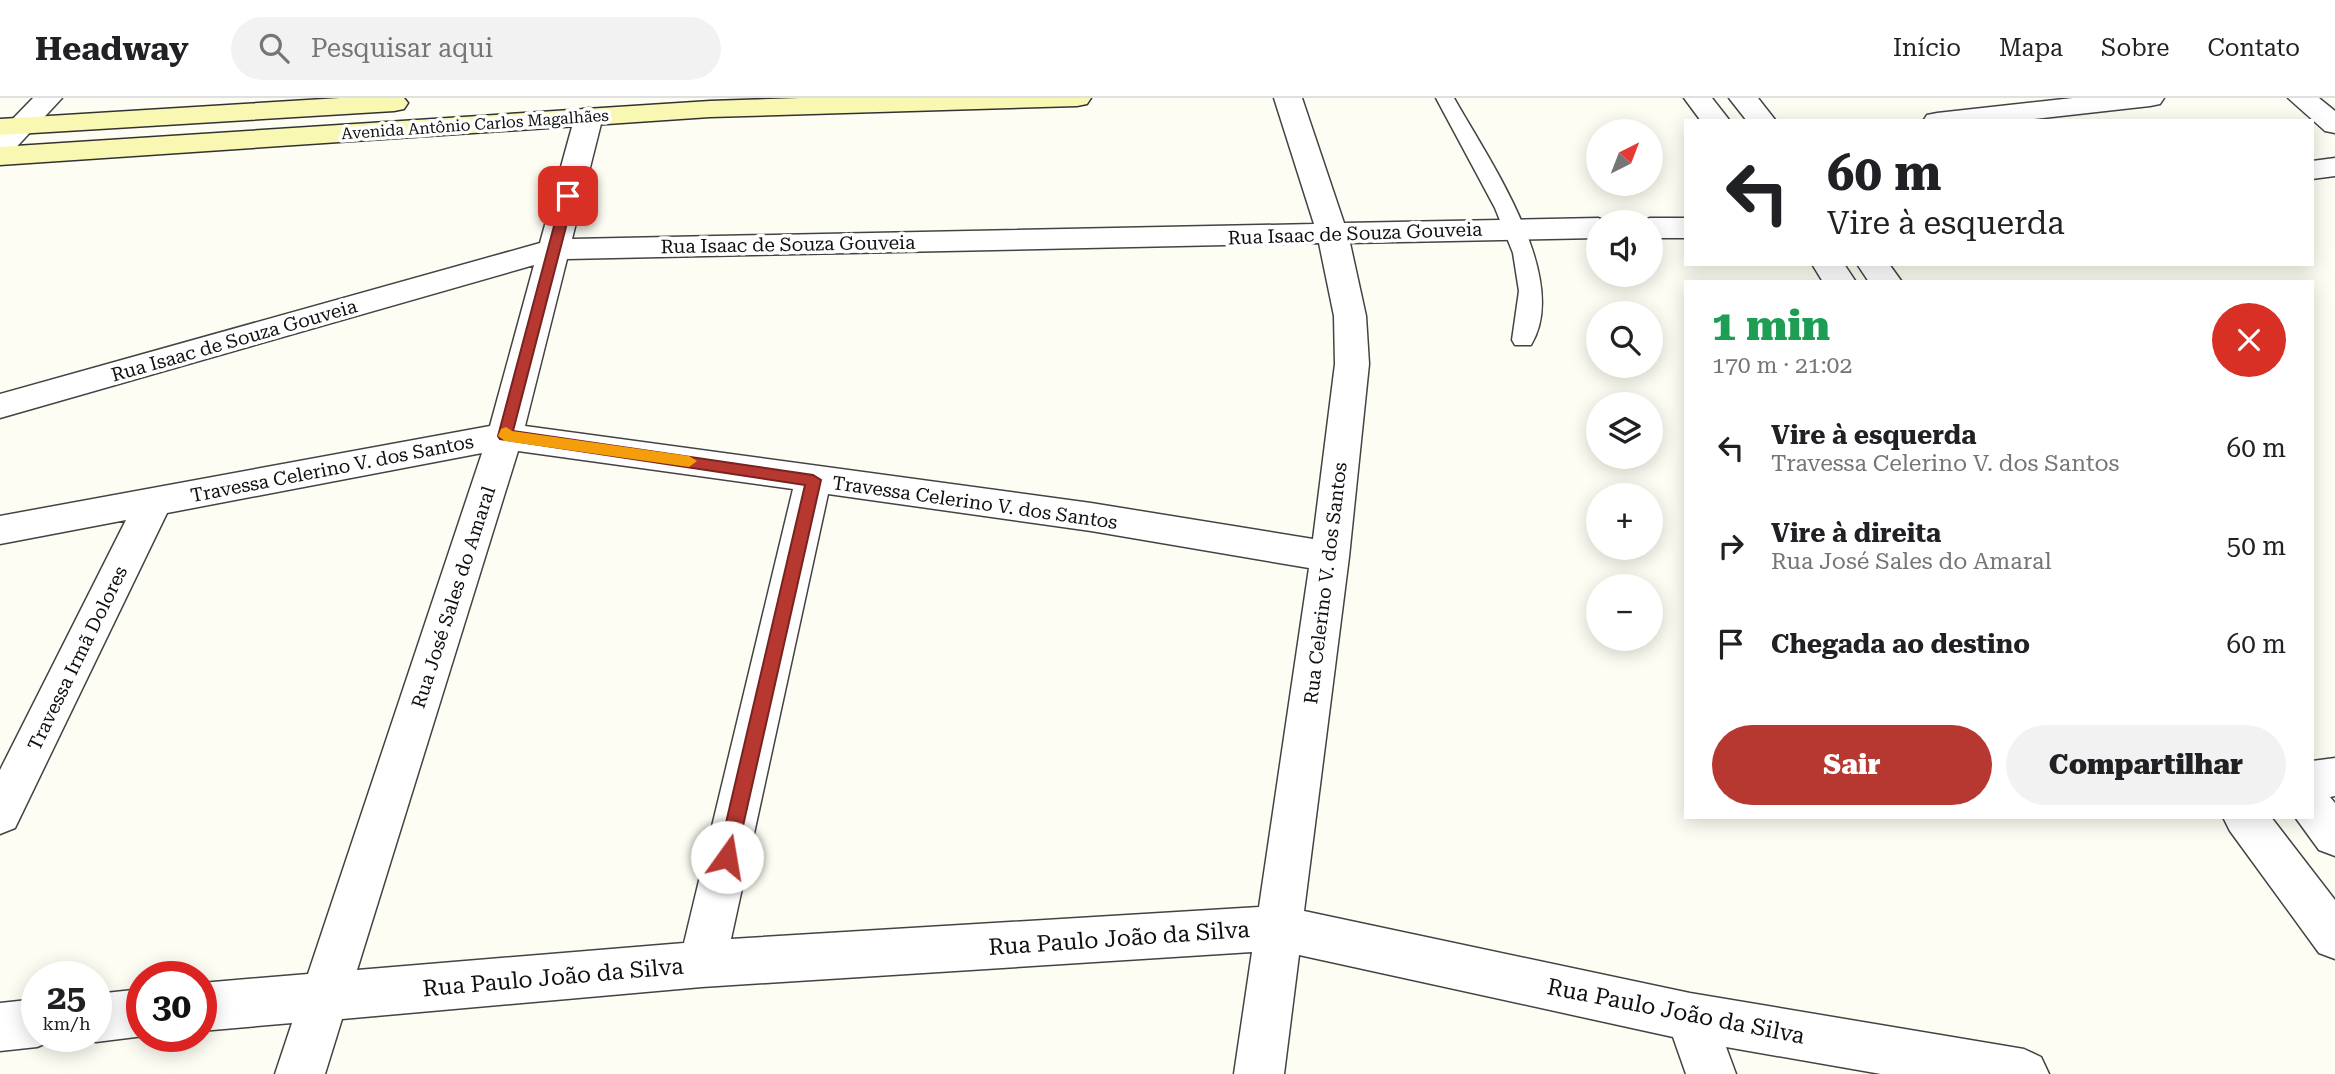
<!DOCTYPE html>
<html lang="pt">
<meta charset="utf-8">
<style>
body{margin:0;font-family:"Roboto Serif",serif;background:#f2f2f2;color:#202124;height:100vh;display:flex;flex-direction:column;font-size:26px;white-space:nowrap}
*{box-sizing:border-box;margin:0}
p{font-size:23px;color:#757577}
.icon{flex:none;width:38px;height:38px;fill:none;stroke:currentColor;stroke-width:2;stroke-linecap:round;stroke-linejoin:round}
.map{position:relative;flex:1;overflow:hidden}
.side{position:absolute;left:1684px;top:182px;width:630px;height:539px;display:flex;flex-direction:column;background:#fff;border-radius:0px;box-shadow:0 4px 18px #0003}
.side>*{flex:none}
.top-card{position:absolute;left:1684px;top:21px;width:630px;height:147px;border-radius:0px;box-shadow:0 4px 18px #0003;background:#fff;color:#202124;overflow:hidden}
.needle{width:46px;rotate:42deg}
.controls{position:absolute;left:1586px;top:21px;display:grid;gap:14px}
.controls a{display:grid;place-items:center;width:77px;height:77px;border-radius:50%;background:#fff;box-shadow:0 4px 18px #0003;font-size:35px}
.speed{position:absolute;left:21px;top:863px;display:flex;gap:14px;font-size:35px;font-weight:700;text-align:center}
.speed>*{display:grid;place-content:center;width:91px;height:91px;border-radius:50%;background:#fff;box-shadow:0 4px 18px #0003;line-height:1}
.speed small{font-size:18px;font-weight:400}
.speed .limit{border:10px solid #d22;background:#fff;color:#111}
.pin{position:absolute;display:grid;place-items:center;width:60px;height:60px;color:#fff;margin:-30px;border-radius:14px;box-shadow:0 4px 10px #0006}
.me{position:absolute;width:77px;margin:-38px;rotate:13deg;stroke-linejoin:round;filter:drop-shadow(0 0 5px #0008)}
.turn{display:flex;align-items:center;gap:24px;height:147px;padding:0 28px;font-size:32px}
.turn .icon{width:91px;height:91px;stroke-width:2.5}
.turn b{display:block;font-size:49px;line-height:60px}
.round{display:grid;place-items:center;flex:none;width:74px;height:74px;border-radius:37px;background:#f2f2f2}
.overview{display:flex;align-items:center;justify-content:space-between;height:119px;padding:0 28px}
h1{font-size:42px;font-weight:800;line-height:52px;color:#1e9e55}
.cta{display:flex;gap:14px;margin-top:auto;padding:14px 28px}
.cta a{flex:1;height:80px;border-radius:42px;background:#b73831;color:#fff;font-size:28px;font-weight:800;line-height:80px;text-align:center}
.cta a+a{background:#f2f2f2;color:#202124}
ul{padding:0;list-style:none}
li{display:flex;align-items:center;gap:21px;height:98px;padding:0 28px}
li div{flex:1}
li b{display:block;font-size:26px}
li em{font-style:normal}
header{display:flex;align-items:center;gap:42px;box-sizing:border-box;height:98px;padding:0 35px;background:#fff;border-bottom:2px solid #e0e0e0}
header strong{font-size:33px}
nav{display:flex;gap:38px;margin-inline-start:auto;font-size:24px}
.search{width:490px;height:63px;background:#f2f2f2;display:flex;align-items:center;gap:18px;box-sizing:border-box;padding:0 24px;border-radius:38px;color:#757577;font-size:26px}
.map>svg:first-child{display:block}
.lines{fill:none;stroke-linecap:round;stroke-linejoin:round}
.lane-casing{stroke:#434343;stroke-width:3}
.street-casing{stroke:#434343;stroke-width:3}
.secondary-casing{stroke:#323232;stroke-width:3}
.lane{fill:#fff;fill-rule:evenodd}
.street{fill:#fff;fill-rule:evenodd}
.secondary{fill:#f9f8b3;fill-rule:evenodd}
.route{fill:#b73831;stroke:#772420;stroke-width:2}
.slow{fill:#f59e0b}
.labels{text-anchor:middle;stroke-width:7;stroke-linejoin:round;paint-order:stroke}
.far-street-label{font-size:16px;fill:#101010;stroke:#fff}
.street-label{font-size:19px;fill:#101010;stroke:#fff}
.near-street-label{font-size:23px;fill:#101010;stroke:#fff}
</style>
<header>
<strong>Headway</strong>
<div class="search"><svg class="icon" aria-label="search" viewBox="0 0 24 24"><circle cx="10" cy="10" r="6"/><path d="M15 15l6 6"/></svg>Pesquisar aqui</div>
<nav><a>Início</a><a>Mapa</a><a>Sobre</a><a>Contato</a></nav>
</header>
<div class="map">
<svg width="2335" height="976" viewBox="0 0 2335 976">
<rect width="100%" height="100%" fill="#fefdf3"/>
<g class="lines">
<defs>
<path id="lane" d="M1436,0H1454C1487,59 1572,180 1531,247H1515L1512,242L1519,193L1513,155L1495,110Z"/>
<path id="street" d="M33,0H62L10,56L0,59V34Z
M1274,0H1302L1344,125L1598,120L1609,124H1598V140L1350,145L1366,218L1369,266L1349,459L1304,813L1690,895L2024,951L2041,959L2049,976H1881L1726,949L1736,976H1686L1673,939L1299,857L1284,976H1234L1252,854L702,889L342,921L325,976H275L292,925L201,933V885L308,876L482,355L167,415L15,730L0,736V672L126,422L0,446V418L490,328L534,167L0,320V296L540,145L575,18L579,12L589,10L599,12L603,18L572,141L1314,126ZM1319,145L1334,218L1335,266L1313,441L1091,405L525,328L567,161ZM518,353L793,391L684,845L357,872ZM828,396L1091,433L1309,470L1259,809L731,841Z
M1684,0H1712L1730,23H1701Z
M1729,0H1758L1776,23H1747Z
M2073,0H2164L2160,6L2150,8L2017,23H1923L1927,17L1937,15Z
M2288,0H2319L2335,13V35L2325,33Z
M2335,60V78L2312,81V63Z
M1650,120H1685V140H1650V124H1639Z
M1812,166H1844L1856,184H1823Z
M1857,166H1889L1902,184H1869Z
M2335,660V698L2330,699L2335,705V758L2319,752L2295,719H2312V663Z
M2223,719H2271L2335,802V861L2319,855L2230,733Z
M142,891V938H144L96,944L81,938H96V896Z
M37,901V938H56L54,942L37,949L0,953V905Z"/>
<path id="secondary" d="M340,0H404L408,5L404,11L394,13L0,37V21Z
M800,0H1091L1087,6L1077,8L710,19L0,67V49L710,3Z"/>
</defs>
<use href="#lane" class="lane-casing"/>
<use href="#street" class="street-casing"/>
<use href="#secondary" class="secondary-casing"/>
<use href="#lane" class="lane"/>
<use href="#street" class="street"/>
<use href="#secondary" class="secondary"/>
</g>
<path class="route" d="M568,94L574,98L513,333L813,377L821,382L736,759L733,765L727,768L720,765L718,759L805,387L500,341L498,338L562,98Z"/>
<path class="slow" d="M506,329L512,333L689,358L697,363L689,369L505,343L498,338L501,331Z"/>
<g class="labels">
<g class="far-street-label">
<text transform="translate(475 26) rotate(-4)" y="6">Avenida Antônio Carlos Magalhães</text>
</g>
<g class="street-label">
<text transform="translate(1355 135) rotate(-2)" y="7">Rua Isaac de Souza Gouveia</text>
<text transform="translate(788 146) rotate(-1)" y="7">Rua Isaac de Souza Gouveia</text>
<text transform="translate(234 242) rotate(-16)" y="7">Rua Isaac de Souza Gouveia</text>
<text transform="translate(332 370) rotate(-11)" y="7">Travessa Celerino V. dos Santos</text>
<text transform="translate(975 404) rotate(8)" y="7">Travessa Celerino V. dos Santos</text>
<text transform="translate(1325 485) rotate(-83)" y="7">Rua Celerino V. dos Santos</text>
<text transform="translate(453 499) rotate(-72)" y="7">Rua José Sales do Amaral</text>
<text transform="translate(77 560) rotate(-64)" y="7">Travessa Irmã Dolores</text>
</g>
<g class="near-street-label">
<text transform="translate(1119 840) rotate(-4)" y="8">Rua Paulo João da Silva</text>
<text transform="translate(553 879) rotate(-5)" y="8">Rua Paulo João da Silva</text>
<text transform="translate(1676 913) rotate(11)" y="8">Rua Paulo João da Silva</text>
</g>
</g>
</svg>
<div class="controls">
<a><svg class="needle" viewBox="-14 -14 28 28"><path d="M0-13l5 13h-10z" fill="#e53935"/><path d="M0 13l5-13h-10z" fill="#757577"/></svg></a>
<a><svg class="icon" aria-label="sound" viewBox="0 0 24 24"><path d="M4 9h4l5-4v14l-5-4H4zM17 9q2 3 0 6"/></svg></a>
<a><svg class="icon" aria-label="search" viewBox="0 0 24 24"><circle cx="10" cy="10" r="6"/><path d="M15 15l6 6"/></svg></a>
<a><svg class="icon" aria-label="layers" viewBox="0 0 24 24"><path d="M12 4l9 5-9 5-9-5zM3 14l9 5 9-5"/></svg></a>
<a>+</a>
<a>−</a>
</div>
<div class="speed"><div>25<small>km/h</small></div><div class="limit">30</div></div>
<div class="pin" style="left:568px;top:98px;background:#d93025"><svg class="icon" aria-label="arrive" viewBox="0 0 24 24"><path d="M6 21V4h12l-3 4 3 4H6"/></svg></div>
<svg class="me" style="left:727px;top:759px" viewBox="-20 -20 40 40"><circle r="19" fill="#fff"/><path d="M0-13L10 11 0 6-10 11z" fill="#b73831"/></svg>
<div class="top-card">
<div class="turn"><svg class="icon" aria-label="left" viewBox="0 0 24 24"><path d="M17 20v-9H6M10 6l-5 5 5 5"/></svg><div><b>60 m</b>Vire à esquerda</div></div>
</div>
<section class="side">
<div class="overview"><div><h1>1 min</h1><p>170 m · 21:02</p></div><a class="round" style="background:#d93025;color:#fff"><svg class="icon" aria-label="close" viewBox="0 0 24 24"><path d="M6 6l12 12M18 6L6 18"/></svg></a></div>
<ul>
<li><svg class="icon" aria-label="left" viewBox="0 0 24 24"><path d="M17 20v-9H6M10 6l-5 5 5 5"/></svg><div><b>Vire à esquerda</b><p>Travessa Celerino V. dos Santos</p></div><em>60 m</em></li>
<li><svg class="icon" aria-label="right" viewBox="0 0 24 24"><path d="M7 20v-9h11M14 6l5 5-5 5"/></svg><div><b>Vire à direita</b><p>Rua José Sales do Amaral</p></div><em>50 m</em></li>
<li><svg class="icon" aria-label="arrive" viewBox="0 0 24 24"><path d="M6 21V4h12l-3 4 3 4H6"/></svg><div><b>Chegada ao destino</b></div><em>60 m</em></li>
</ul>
<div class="cta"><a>Sair</a><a>Compartilhar</a></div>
</section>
</div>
